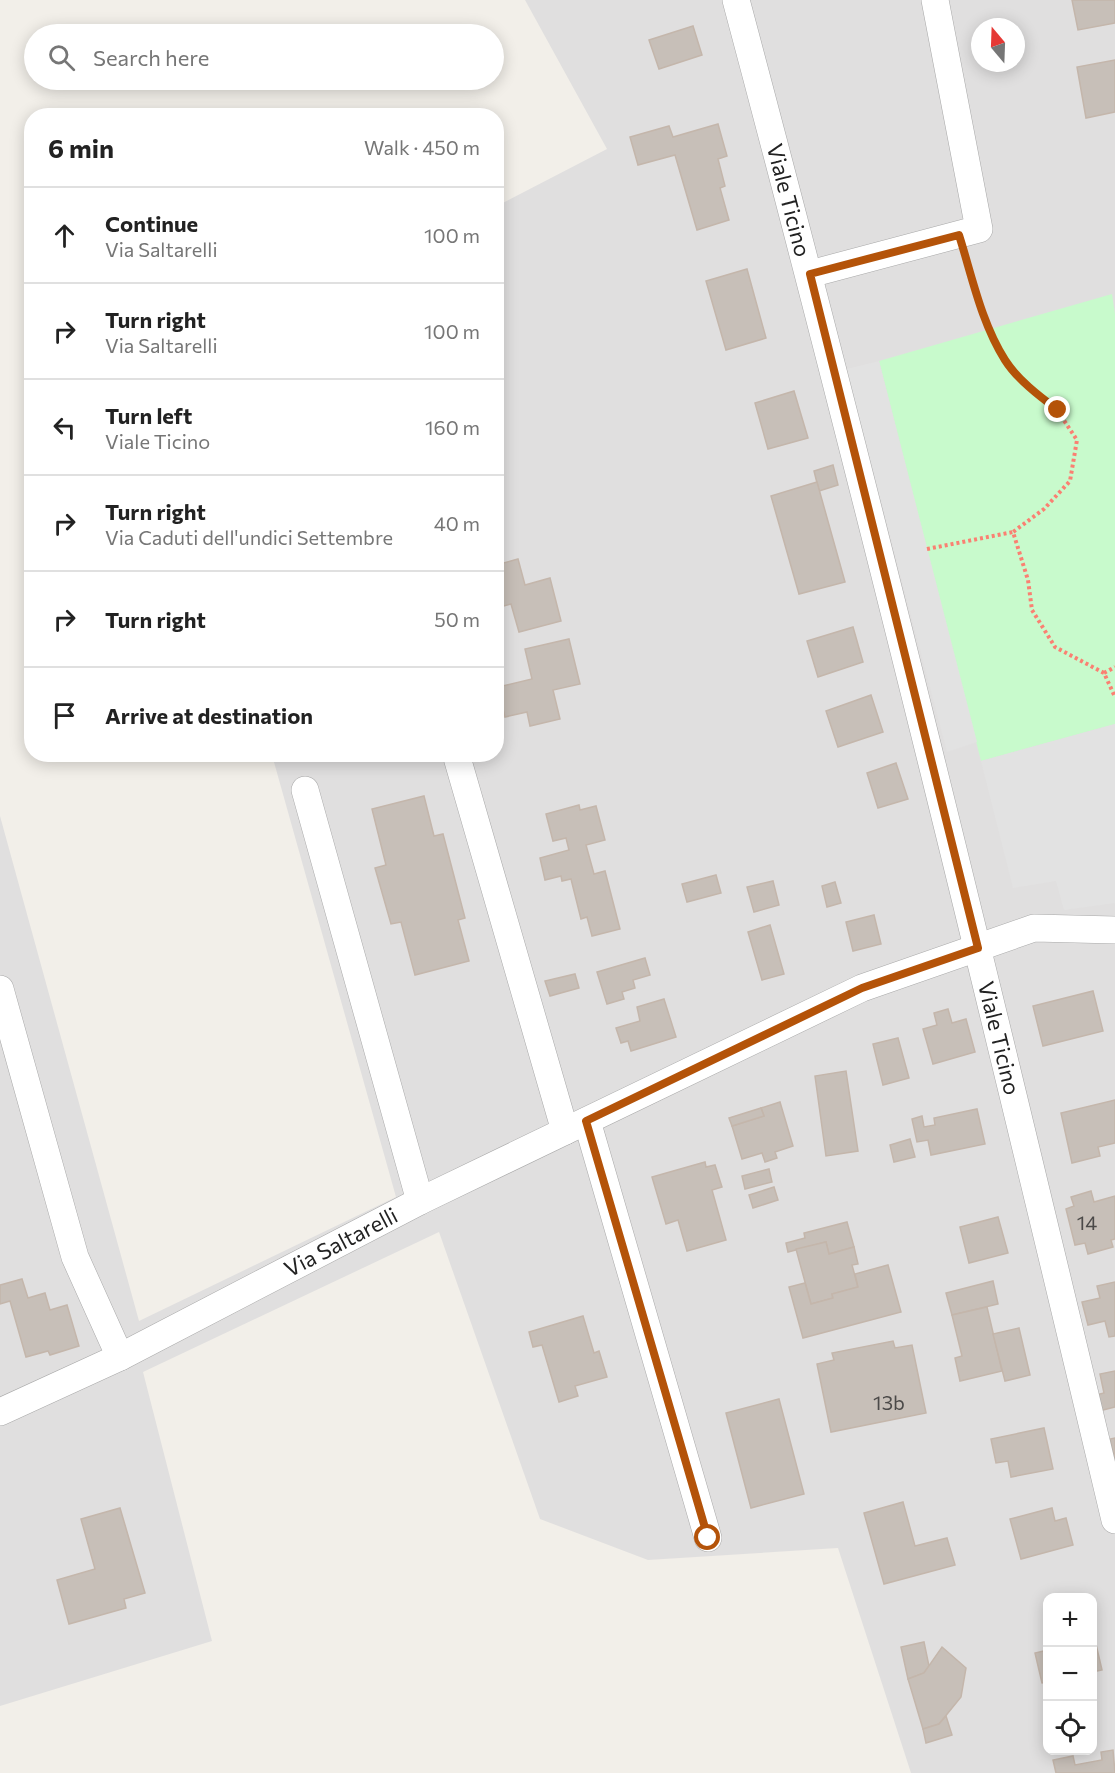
<!DOCTYPE html>
<html lang="en">
<head>
<meta charset="utf-8">
<style>
  :root { --surface:#fff; --page:#f2f2f2; --text:#222; --muted:#767676; --line:#e0e0e0 }
  body { margin:0; font-family:Commissioner,sans-serif; background:var(--page); color:var(--text) }
  .controls { position:absolute; right:18px; bottom:18px; display:grid; overflow:hidden; border-radius:12px; box-shadow:0 3px 15px #0003 }
  .controls button { width:54px; height:54px; display:grid; place-items:center; padding:0; border:0; border-bottom:2px solid var(--line); background:var(--surface); color:var(--text); font:30px sans-serif }
  .compass { position:absolute; left:971px; top:18px; width:54px; height:54px; border-radius:50%; background:var(--surface); box-shadow:0 3px 15px #0003; rotate:341deg }
  .stop { position:absolute; width:18px; height:18px; margin:-14px; border:4px solid #b45309; border-radius:50%; background:#fff }
  .stop.end { background:#b45309; border-color:#fff; box-shadow:0 2px 6px #0008 }
  .list { margin:0; padding:0; list-style:none }
  h2 { display:flex; justify-content:space-between; align-items:center; height:78px; margin:0; padding:0 24px; font-size:26px }
  h2 small { font-size:20px; font-weight:400; color:var(--muted) }
  .list li { display:grid; grid-template-columns:39px 1fr auto; gap:18px; align-items:center; box-sizing:border-box; height:96px; padding:0 24px; border-top:2px solid var(--line) }
  .list b { display:block; font-size:22px; white-space:nowrap }
  .list p { margin:0; font-size:20px; white-space:nowrap; color:var(--muted) }
  .list em { font-size:20px; font-style:normal; color:var(--muted) }
  .icon { flex:none; width:33px; height:33px; fill:none; stroke:currentColor; stroke-width:2; stroke-linecap:round; stroke-linejoin:round }
  .map { position:relative; flex:none; width:1115px; height:1773px; overflow:hidden }
  .search { position:absolute; background:var(--surface); box-shadow:0 3px 15px #0003; left:24px; top:24px; width:480px; height:66px; display:flex; align-items:center; gap:15px; box-sizing:border-box; padding:0 21px; border-radius:33px; color:var(--muted); font-size:22px }
  .panel { position:absolute; background:var(--surface); box-shadow:0 3px 15px #0003; left:24px; top:108px; width:480px; height:654px; border-radius:24px }
  .map>svg:first-child { display:block }
</style>
</head>
<body>
<div class="map">
<svg width="1115" height="1773" viewBox="0 0 1115 1773">
  <rect width="100%" height="100%" fill="#f2efe9"/>
  <path fill="#e0dfdf" fill-rule="evenodd" d="M 525,0 L 1115,0 L 1115,1773 L 911,1773 L 838,1548 L 648,1560 L 540,1519 L 439,1232 L 143,1372 L 212,1641 L 0,1706 L 0,816 L 139,1321 L 396,1197 L 272,755 L 496,754 L 497,206 L 607,149 ZM 980,27 L 1016,27 L 1016,63 L 980,63 ZM 1048,1598 L 1092,1598 L 1092,1750 L 1048,1750 Z"/>
  <path fill="#c8facc" d="M 1112,294 L 1115,314 L 1115,724 L 981,761 L 879,361 Z"/>
  <g fill="#e2e2e2">
    <path d="M 879,361 L 977,742 L 947,752 L 846,369 Z"/>
    <path d="M 1115,724 L 1115,903 L 1064,910 L 1056,881 L 1013,888 L 981,761 Z"/>
  </g>
  <g fill="#c7bfb8" stroke="#c4b6ab" stroke-width="1.5">
    <path d="M 1072,0 L 1115,0 L 1115,23 L 1078,30 Z"/>
    <path d="M 693,26 L 702,55 L 659,69 L 649,40 Z"/>
    <path d="M 1115,60 L 1115,112 L 1086,118 L 1077,67 Z"/>
    <path d="M 718,124 L 727,156 L 718,159 L 725,186 L 720,188 L 729,220 L 697,230 L 675,155 L 638,165 L 630,137 L 669,126 L 673,137 Z"/>
    <path d="M 747,269 L 766,338 L 726,350 L 706,281 Z"/>
    <path d="M 794,391 L 808,438 L 768,449 L 755,403 Z"/>
    <path d="M 833,465 L 838,485 L 819,491 L 814,471 Z"/>
    <path d="M 817,482 L 845,582 L 799,594 L 771,496 Z"/>
    <path d="M 518,559 L 525,585 L 550,578 L 561,621 L 519,632 L 511,604 L 500,607 L 501,611 L 496,613 L 496,565 Z"/>
    <path d="M 853,627 L 863,662 L 818,677 L 807,641 Z"/>
    <path d="M 569,639 L 580,684 L 553,690 L 560,719 L 530,726 L 527,712 L 505,717 L 498,687 L 532,679 L 525,649 Z"/>
    <path d="M 871,695 L 883,732 L 838,747 L 826,711 Z"/>
    <path d="M 896,763 L 908,799 L 878,808 L 867,773 Z"/>
    <path d="M 424,796 L 434,836 L 443,834 L 465,918 L 458,920 L 469,961 L 415,975 L 401,922 L 391,924 L 375,868 L 386,865 L 372,809 Z"/>
    <path d="M 579,805 L 580,810 L 596,806 L 605,840 L 586,845 L 594,874 L 605,871 L 620,929 L 592,936 L 587,917 L 581,919 L 571,879 L 562,881 L 561,876 L 545,880 L 540,858 L 569,850 L 566,838 L 553,841 L 546,814 Z"/>
    <path d="M 716,875 L 721,893 L 687,902 L 682,884 Z"/>
    <path d="M 773,881 L 779,905 L 754,912 L 747,887 Z"/>
    <path d="M 835,882 L 841,903 L 827,907 L 822,886 Z"/>
    <path d="M 874,915 L 881,944 L 853,951 L 846,922 Z"/>
    <path d="M 770,925 L 784,974 L 762,980 L 748,932 Z"/>
    <path d="M 645,958 L 650,975 L 633,980 L 635,988 L 622,992 L 624,999 L 607,1004 L 597,972 Z"/>
    <path d="M 575,974 L 579,988 L 550,996 L 545,981 Z"/>
    <path d="M 1093,991 L 1103,1031 L 1043,1046 L 1033,1006 Z"/>
    <path d="M 664,999 L 676,1037 L 631,1051 L 628,1041 L 621,1043 L 616,1028 L 640,1021 L 637,1007 Z"/>
    <path d="M 948,1009 L 952,1023 L 966,1019 L 975,1052 L 933,1064 L 923,1029 L 937,1025 L 934,1013 Z"/>
    <path d="M 898,1038 L 909,1078 L 883,1085 L 873,1044 Z"/>
    <path d="M 846,1071 L 858,1151 L 826,1156 L 815,1076 Z"/>
    <path d="M 1115,1100 L 1115,1143 L 1098,1147 L 1100,1156 L 1072,1163 L 1061,1113 Z"/>
    <path d="M 780,1102 L 793,1146 L 775,1152 L 777,1158 L 765,1162 L 762,1153 L 742,1159 L 732,1126 L 764,1116 L 761,1108 Z"/>
    <path d="M 761,1108 L 764,1116 L 732,1126 L 729,1118 Z"/>
    <path d="M 977,1109 L 985,1144 L 931,1155 L 928,1140 L 917,1142 L 912,1119 L 922,1116 L 924,1127 L 935,1125 L 934,1118 Z"/>
    <path d="M 910,1139 L 915,1157 L 894,1162 L 890,1145 Z"/>
    <path d="M 705,1162 L 706,1167 L 715,1165 L 722,1187 L 712,1190 L 726,1240 L 687,1251 L 678,1220 L 666,1224 L 652,1177 Z"/>
    <path d="M 769,1169 L 772,1182 L 745,1189 L 742,1176 Z"/>
    <path d="M 774,1187 L 778,1200 L 753,1208 L 749,1195 Z"/>
    <path d="M 1091,1191 L 1094,1202 L 1115,1196 L 1115,1239 L 1111,1240 L 1113,1247 L 1088,1254 L 1085,1243 L 1075,1245 L 1066,1209 L 1074,1206 L 1071,1197 Z"/>
    <path d="M 998,1217 L 1008,1253 L 969,1263 L 960,1227 Z"/>
    <path d="M 847,1222 L 854,1247 L 829,1254 L 826,1242 L 788,1252 L 786,1243 L 805,1238 L 804,1233 Z"/>
    <path d="M 826,1242 L 829,1254 L 854,1247 L 858,1264 L 852,1265 L 858,1287 L 832,1294 L 833,1298 L 811,1304 L 796,1249 Z"/>
    <path d="M 888,1265 L 901,1312 L 803,1338 L 789,1287 L 805,1283 L 811,1304 L 833,1298 L 832,1294 L 858,1287 L 855,1274 Z"/>
    <path d="M 22,1279 L 28,1298 L 45,1293 L 50,1310 L 67,1305 L 79,1346 L 50,1355 L 48,1351 L 26,1357 L 10,1301 L 0,1304 L 0,1285 Z"/>
    <path d="M 993,1281 L 998,1304 L 952,1315 L 946,1293 Z"/>
    <path d="M 1115,1282 L 1115,1336 L 1109,1337 L 1105,1321 L 1088,1325 L 1082,1302 L 1100,1298 L 1097,1286 Z"/>
    <path d="M 987,1307 L 1002,1371 L 960,1381 L 955,1358 L 962,1356 L 952,1315 Z"/>
    <path d="M 583,1316 L 594,1353 L 599,1351 L 607,1377 L 575,1386 L 578,1396 L 559,1402 L 542,1345 L 533,1347 L 529,1332 Z"/>
    <path d="M 1019,1328 L 1030,1375 L 1005,1381 L 993,1334 Z"/>
    <path d="M 893,1341 L 895,1348 L 912,1345 L 926,1413 L 831,1432 L 817,1364 L 834,1360 L 832,1353 Z"/>
    <path d="M 1115,1371 L 1115,1407 L 1095,1412 L 1092,1396 L 1104,1393 L 1100,1374 Z"/>
    <path d="M 779,1399 L 804,1494 L 751,1508 L 726,1413 Z"/>
    <path d="M 1044,1428 L 1053,1469 L 1011,1477 L 1008,1461 L 996,1463 L 991,1439 Z"/>
    <path d="M 1115,1438 L 1115,1460 L 1110,1439 Z"/>
    <path d="M 903,1502 L 915,1546 L 947,1538 L 955,1565 L 884,1584 L 864,1513 Z"/>
    <path d="M 120,1508 L 145,1593 L 124,1599 L 126,1608 L 69,1624 L 57,1580 L 95,1569 L 81,1519 Z"/>
    <path d="M 1052,1508 L 1055,1521 L 1066,1518 L 1073,1545 L 1021,1559 L 1010,1519 Z"/>
    <path d="M 1092,1640 L 1095,1640 L 1102,1670 L 1092,1672 Z"/>
    <path d="M 924,1642 L 929,1666 L 924,1673 L 908,1679 L 901,1647 Z"/>
    <path d="M 942,1647 L 966,1668 L 961,1697 L 939,1724 L 923,1729 L 908,1679 L 924,1673 Z"/>
    <path d="M 1048,1650 L 1048,1682 L 1042,1683 L 1035,1653 Z"/>
    <path d="M 946,1716 L 952,1735 L 926,1743 L 923,1729 L 939,1724 Z"/>
    <path d="M 1113,1750 L 1115,1773 L 1056,1773 L 1053,1760 L 1073,1756 L 1075,1765 L 1102,1760 L 1101,1752 Z"/>
  </g>
  <g fill="none" stroke-linecap="round" stroke-linejoin="round">
    <g stroke="#a9a9a9" stroke-width="28">
      <g id="minor">
        <path id="s1" d="M 736,0 C 871,505 994,1012 1115,1520"/>
        <path d="M 810,274 L 979,229 L 935,0"/>
        <path d="M 456,754 L 565,1131"/>
        <path d="M 305,790 L 420,1201"/>
        <path d="M 0,989 L 75,1257 L 120,1357"/>
        <path d="M 587,1121 L 708,1538"/>
        <path id="s2" d="M 0,1412 L 120,1357 L 420,1201 L 862,988 L 1034,928 L 1115,930"/>
      </g>
    </g>
    <g stroke="#fa8072" stroke-width="4" stroke-dasharray="3 3" stroke-linecap="butt">
      <path d="M 967,261 L 989,330 L 1005,361 L 1038,395 L 1057,410 L 1077,440 L 1070,481 L 1044,509 L 1013,532 L 1028,580 L 1032,610 L 1055,647 L 1104,673 L 1115,697"/>
      <path d="M 927,549 L 1013,532"/>
      <path d="M 1104,673 L 1115,667"/>
    </g>
    <use href="#minor" stroke="#fff" stroke-width="27"/>
  </g>
  <g fill="none" stroke-linecap="round" stroke-linejoin="round">
    <path stroke="#b45309" stroke-width="8" d="M 708,1538 L 586,1121 L 862,988 L 978,948 L 810,274 L 959,235 C 972,276 981,322 1005,360 C 1017,379 1039,396 1058,410"/>
  </g>
  <g text-anchor="middle" stroke-width="4.5" stroke-linejoin="round" paint-order="stroke">
    <g font-size="20" fill="#4b4948">
      <text x="1087" y="1230">14</text>
      <text x="889" y="1410">13b</text>
    </g>
    <g font-size="22" fill="#222" stroke="#fff">
      <text dy="8" stroke="none"><textPath href="#s1" startOffset="207">Viale Ticino</textPath></text>
      <text dy="8" stroke="none"><textPath href="#s1" startOffset="1071">Viale Ticino</textPath></text>
      <text dy="8" stroke="none"><textPath href="#s2" startOffset="381">Via Saltarelli</textPath></text>
    </g>
  </g>
</svg>
<div class="controls">
<button>+</button>
<button>−</button>
<button><svg class="icon" aria-label="locate" viewBox="0 0 24 24"><circle cx="12" cy="12" r="6"/><path d="M12 2v4M12 18v4M2 12h4M18 12h4"/></svg></button>
</div>
<svg class="compass" viewBox="-18 -18 36 36"><path d="M0-13l5 13h-10z" fill="#e53935"/><path d="M0 13l5-13h-10z" fill="#767676"/></svg>
<div class="stop" style="left:708px;top:1538px"></div>
<div class="stop end" style="left:1058px;top:410px"></div>
<div class="search"><svg class="icon" aria-label="search" viewBox="0 0 24 24"><circle cx="10" cy="10" r="6"/><path d="M15 15l6 6"/></svg>Search here</div>
<section class="panel">
<h2>6 min<small>Walk · 450 m</small></h2>
<ul class="list">
<li><svg class="icon" aria-label="ahead" viewBox="0 0 24 24"><path d="M12 20V5M6 11l6-6 6 6"/></svg><div><b>Continue</b><p>Via Saltarelli</p></div><em>100 m</em></li>
<li><svg class="icon" aria-label="right" viewBox="0 0 24 24"><path d="M7 20v-9h11M14 6l5 5-5 5"/></svg><div><b>Turn right</b><p>Via Saltarelli</p></div><em>100 m</em></li>
<li><svg class="icon" aria-label="left" viewBox="0 0 24 24"><path d="M17 20v-9H6M10 6l-5 5 5 5"/></svg><div><b>Turn left</b><p>Viale Ticino</p></div><em>160 m</em></li>
<li><svg class="icon" aria-label="right" viewBox="0 0 24 24"><path d="M7 20v-9h11M14 6l5 5-5 5"/></svg><div><b>Turn right</b><p>Via Caduti dell'undici Settembre</p></div><em>40 m</em></li>
<li><svg class="icon" aria-label="right" viewBox="0 0 24 24"><path d="M7 20v-9h11M14 6l5 5-5 5"/></svg><div><b>Turn right</b></div><em>50 m</em></li>
<li><svg class="icon" aria-label="arrive" viewBox="0 0 24 24"><path d="M6 21V4h12l-3 4 3 4H6"/></svg><div><b>Arrive at destination</b></div></li>
</ul>
</section>
</div>
</body>
</html>
